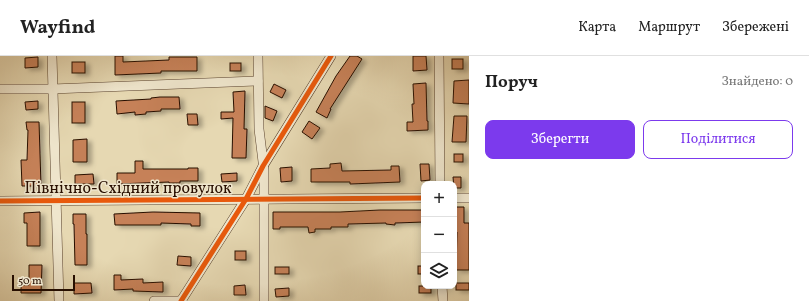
<!DOCTYPE html>
<html lang="uk">
<head>
<meta charset="utf-8">
<style>
  :root { --surface:#fff; --page:#f2f2f2; --text:#222; --muted:#767676; --line:#e0e0e0; --accent:#7c3aed }
  body { margin:0; font-family:Vollkorn,serif; background:var(--page); color:var(--text) }
  .controls { position:absolute; right:12px; bottom:12px; display:grid; overflow:hidden; border-radius:8px; box-shadow:0 2px 10px #0003 }
  .controls button { width:36px; height:36px; display:grid; place-items:center; padding:0; border:0; border-bottom:1px solid var(--line); background:var(--surface); color:var(--text); font:20px sans-serif }
  .scale { position:absolute; left:12px; bottom:10px; width:63px; box-sizing:border-box; padding-left:4px; border:2px solid #280f00; border-top:0; font-size:11px; line-height:14px; white-space:nowrap; color:#280f00; -webkit-text-stroke:3px #efe6cd; paint-order:stroke }
  .list { margin:0; padding:0; list-style:none }
  h2 { display:flex; justify-content:space-between; align-items:center; height:52px; margin:0; padding:0 16px; font-size:17px }
  h2 small { font-size:13px; font-weight:400; color:var(--muted) }
  .actions { display:flex; gap:8px; padding:12px 16px }
  .actions a { flex:1; padding:9px 0; border:1px solid var(--accent); border-radius:8px; text-align:center; font-size:14px; color:var(--accent) }
  .actions .main { background:var(--accent); color:#fff }
  .icon { flex:none; width:22px; height:22px; fill:none; stroke:currentColor; stroke-width:2; stroke-linecap:round; stroke-linejoin:round }
  .map { position:relative; flex:none; width:469px; height:245px; overflow:hidden }
  header { display:flex; align-items:center; gap:24px; box-sizing:border-box; height:56px; padding:0 20px; background:var(--surface); border-bottom:1px solid var(--line) }
  header strong { font-size:19px }
  nav { display:flex; gap:22px; margin-inline-start:auto; font-size:14px }
  main { display:flex }
  aside { flex:1; background:var(--surface) }
  .map>svg:first-child { display:block }
</style>
</head>
<body>
<header>
<strong>Wayfind</strong>
<nav><a>Карта</a><a>Маршрут</a><a>Збережені</a></nav>
</header>
<main>
<div class="map">
<svg width="469" height="245" viewBox="0 0 469 245">
  <defs>
    <filter id="shadow"><feDropShadow dx="4.5" dy="2.5" stdDeviation="2" flood-color="#0004"/></filter>
  </defs>
  <rect width="100%" height="100%" fill="#e6d8b2"/>
  <filter id="stains"><feTurbulence type="fractalNoise" baseFrequency=".005" numOctaves="4"/><feColorMatrix values="0 0 0 0 .2 0 0 0 0 .09 0 0 0 0 .02 0 0 0 .5 -.17"/></filter>
  <radialGradient id="worn" r=".72"><stop offset=".6" stop-color="#630" stop-opacity="0"/><stop offset="1" stop-color="#630" stop-opacity=".3"/></radialGradient>
  <g fill="#c68159" stroke="#280f00" filter="url(#shadow)">
    <path d="M 115,0 L 123,0 L 123,6 L 169,4 L 169,1 L 197,1 L 197,15 L 161,15 L 161,17 L 115,19 Z"/>
    <path d="M 350,0 L 357,0 L 362,3 L 330,53 L 331,53 L 327,62 L 316,56 L 336,20 Z"/>
    <path d="M 413,0 L 426,0 L 427,14 L 413,15 Z"/>
    <path d="M 38,1 L 38,11 L 25,12 L 25,2 Z"/>
    <rect x="452" y="3" width="11" height="10"/>
    <rect x="72" y="6" width="13" height="11"/>
    <rect x="230" y="7" width="11" height="8"/>
    <path d="M 469,24 L 469,48 L 453,47 L 454,25 Z"/>
    <path d="M 426,27 L 427,65 L 428,65 L 428,74 L 407,75 L 407,66 L 413,66 L 412,48 L 414,48 L 413,28 Z"/>
    <path d="M 274,28 L 286,34 L 282,42 L 270,36 Z"/>
    <path d="M 245,35 L 244,73 L 247,73 L 246,102 L 232,102 L 233,62 L 221,63 L 221,56 L 234,56 L 233,36 Z"/>
    <path d="M 160,41 L 179,41 L 180,53 L 161,53 L 161,55 L 146,56 L 146,58 L 135,59 L 135,56 L 117,58 L 116,45 L 151,43 L 151,42 Z"/>
    <path d="M 38,45 L 38,53 L 26,54 L 25,46 Z"/>
    <rect x="72" y="46" width="13" height="21"/>
    <path d="M 265,50 L 277,55 L 273,65 L 265,62 Z"/>
    <path d="M 187,58 L 197,58 L 198,69 L 188,69 Z"/>
    <path d="M 454,60 L 467,60 L 466,86 L 452,86 Z"/>
    <path d="M 309,65 L 320,72 L 312,83 L 302,76 Z"/>
    <path d="M 26,66 L 39,66 L 41,130 L 22,130 L 21,104 L 27,104 L 28,74 L 27,74 Z"/>
    <path d="M 87,83 L 87,106 L 73,106 L 73,84 Z"/>
    <rect x="454" y="98" width="9" height="8"/>
    <path d="M 135,105 L 143,105 L 143,113 L 188,113 L 188,112 L 198,112 L 198,125 L 180,125 L 180,127 L 169,127 L 169,126 L 117,128 L 117,117 L 135,117 Z"/>
    <path d="M 341,107 L 342,115 L 391,114 L 391,110 L 399,110 L 400,126 L 350,128 L 350,126 L 311,126 L 311,113 L 330,112 L 330,108 Z"/>
    <path d="M 420,108 L 429,108 L 430,124 L 421,125 Z"/>
    <path d="M 292,111 L 292,125 L 281,126 L 280,112 Z"/>
    <path d="M 237,117 L 237,125 L 222,126 L 221,118 Z"/>
    <path d="M 93,118 L 94,128 L 75,128 L 75,119 Z"/>
    <path d="M 453,121 L 461,121 L 461,132 L 454,132 Z"/>
    <path d="M 456,151 L 464,151 L 464,167 L 469,167 L 469,214 L 456,214 L 457,176 L 455,176 L 455,167 Z"/>
    <path d="M 380,154 L 424,154 L 424,166 L 395,167 L 395,169 L 386,168 L 386,167 L 348,168 L 348,171 L 331,171 L 331,173 L 315,173 L 315,176 L 309,177 L 308,171 L 280,171 L 280,173 L 273,173 L 273,156 L 340,156 Z"/>
    <path d="M 40,156 L 40,190 L 27,190 L 27,167 L 24,167 L 24,157 Z"/>
    <path d="M 153,156 L 200,157 L 200,170 L 191,170 L 191,168 L 161,167 L 161,169 L 115,169 L 114,158 Z"/>
    <path d="M 73,158 L 86,158 L 86,178 L 87,178 L 87,209 L 75,209 L 74,168 L 73,168 Z"/>
    <rect x="235" y="195" width="11" height="9"/>
    <path d="M 178,200 L 191,201 L 191,210 L 177,209 Z"/>
    <path d="M 29,209 L 42,209 L 41,237 L 21,237 L 21,229 L 29,229 Z"/>
    <rect x="418" y="210" width="6" height="8"/>
    <rect x="275" y="211" width="14" height="7"/>
    <path d="M 114,219 L 121,219 L 121,224 L 143,223 L 143,227 L 163,226 L 163,236 L 133,235 L 133,233 L 114,234 Z"/>
    <path d="M 74,227 L 91,227 L 92,237 L 74,238 Z"/>
    <rect x="456" y="227" width="13" height="7"/>
    <path d="M 245,229 L 246,239 L 234,239 L 234,230 Z"/>
    <rect x="419" y="230" width="12" height="7"/>
    <path d="M 289,232 L 289,240 L 276,241 L 275,233 Z"/>
  </g>
  <g fill="none" stroke-linecap="round" stroke-linejoin="round">
    <g stroke="#58412c" stroke-width="10">
      <g id="minor">
        <path d="M 52,0 L 59,245"/>
        <path d="M 258,0 L 259,73 L 264,114 L 264,245"/>
        <path d="M 439,0 L 440,128"/>
        <path d="M 0,33 L 52,33 L 258,25"/>
        <path d="M 454,142 L 469,142"/>
        <path d="M 0,145 L 424,142"/>
        <path d="M 442,230 L 443,245"/>
        <path d="M 154,245 L 182,245"/>
        <path d="M 181,245 L 246,143 L 263,110 L 331,0"/>
      </g>
    </g>
    <use href="#minor" stroke="#efe6cd" stroke-width="9"/>
    <g stroke="#efe6cd" stroke-width="8">
      <g id="cycleway">
        <path d="M 0,145 L 424,142"/>
        <path d="M 181,245 L 246,143 L 263,110 L 331,0"/>
      </g>
    </g>
    <use href="#cycleway" stroke="#e8590c" stroke-width="5"/>
  </g>
  <g text-anchor="middle" stroke-width="3" stroke-linejoin="round" paint-order="stroke">
    <g font-size="16" fill="#280f00" stroke="#efe6cd">
      <text x="128" y="137">Північно-Східний провулок</text>
    </g>
  </g>
  <rect width="100%" height="100%" filter="url(#stains)"/>
  <rect width="100%" height="100%" fill="url(#worn)"/>
</svg>
<div class="controls">
<button>+</button>
<button>−</button>
<button><svg class="icon" aria-label="layers" viewBox="0 0 24 24"><path d="M12 4l9 5-9 5-9-5zM3 14l9 5 9-5"/></svg></button>
</div>
<div class="scale">50 m</div>
</div>
<aside>
<h2>Поруч<small>Знайдено: 0</small></h2>
<ul class="list">
</ul>
<div class="actions"><a class="main">Зберегти</a><a>Поділитися</a></div>
</aside>
</main>
</body>
</html>
